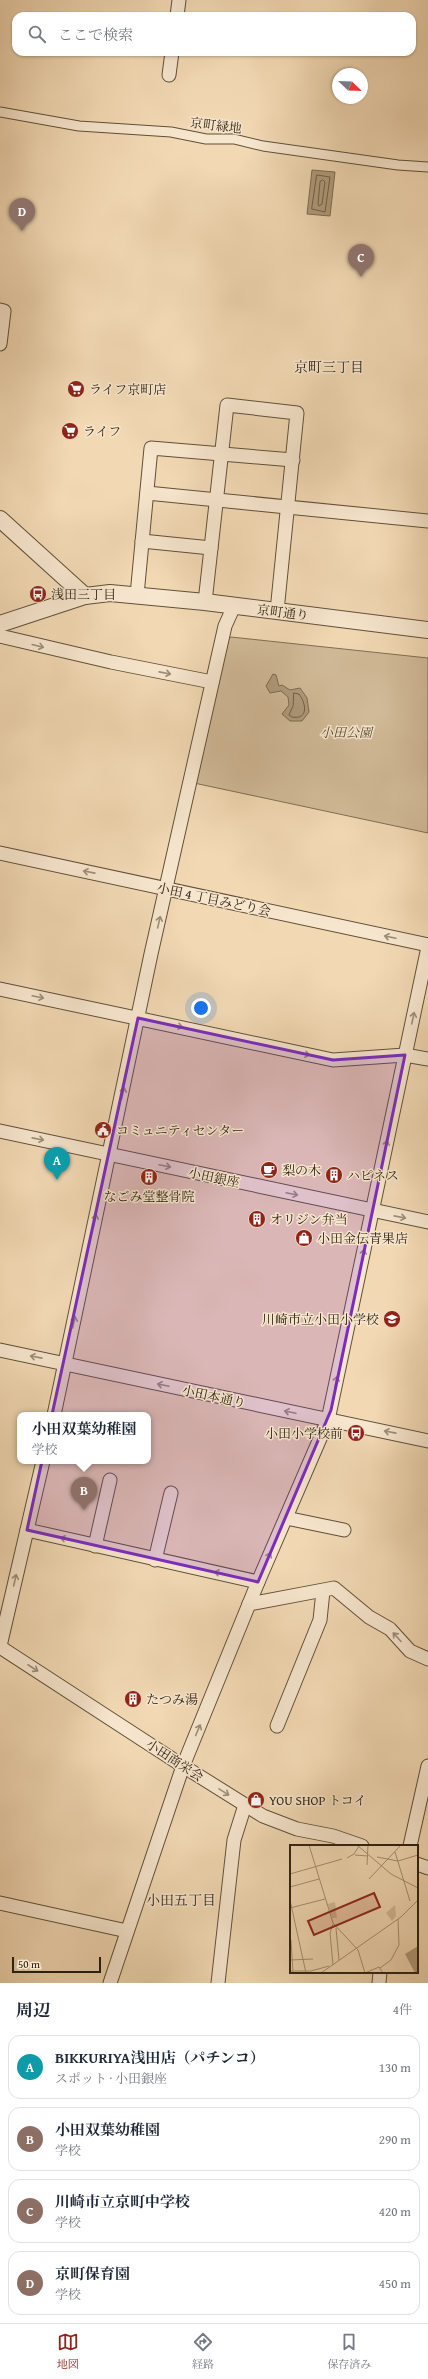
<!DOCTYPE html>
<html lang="ja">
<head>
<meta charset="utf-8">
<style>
  :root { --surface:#fff; --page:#f2f2f3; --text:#1f2937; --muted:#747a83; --line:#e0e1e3; --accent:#8f2418 }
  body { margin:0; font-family:"Gentium Book Plus","Noto Serif JP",serif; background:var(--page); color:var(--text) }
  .compass { position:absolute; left:332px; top:68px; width:36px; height:36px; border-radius:50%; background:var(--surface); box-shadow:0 1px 3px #0004; rotate:113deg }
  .scale { position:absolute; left:12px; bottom:10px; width:89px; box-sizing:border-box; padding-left:4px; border:2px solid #302210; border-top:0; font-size:11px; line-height:14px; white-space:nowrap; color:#302210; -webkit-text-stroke:3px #f7e6ce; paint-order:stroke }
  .you { position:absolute; left:201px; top:1008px; width:14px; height:14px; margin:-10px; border:3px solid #fff; border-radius:50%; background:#1a73e8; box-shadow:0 0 0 6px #1a73e833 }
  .badge { display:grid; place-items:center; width:26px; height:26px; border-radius:50%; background:var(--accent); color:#fff; font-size:13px; font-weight:700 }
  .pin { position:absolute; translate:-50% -33px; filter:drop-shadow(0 1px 2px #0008) }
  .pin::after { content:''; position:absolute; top:21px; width:14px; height:12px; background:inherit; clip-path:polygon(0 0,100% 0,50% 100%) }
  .popup { position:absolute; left:17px; top:1412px; width:134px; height:52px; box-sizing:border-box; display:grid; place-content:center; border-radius:8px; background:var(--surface); filter:drop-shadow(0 1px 3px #0005); font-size:13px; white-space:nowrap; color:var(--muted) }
  .popup b { font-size:15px; color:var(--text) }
  .popup::after { content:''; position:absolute; left:50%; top:100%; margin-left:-8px; border:8px solid transparent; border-top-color:var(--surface) }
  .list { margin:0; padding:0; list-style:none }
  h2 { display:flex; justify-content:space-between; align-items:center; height:52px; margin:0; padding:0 16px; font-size:17px }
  h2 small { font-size:13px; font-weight:400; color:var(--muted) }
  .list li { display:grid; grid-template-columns:26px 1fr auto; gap:12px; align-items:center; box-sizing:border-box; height:64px; margin:0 8px 8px; padding:0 8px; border:1px solid var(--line); border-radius:12px }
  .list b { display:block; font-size:15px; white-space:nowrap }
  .list p { margin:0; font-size:13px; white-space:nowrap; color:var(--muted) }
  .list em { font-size:13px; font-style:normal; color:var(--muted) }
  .icon { flex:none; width:22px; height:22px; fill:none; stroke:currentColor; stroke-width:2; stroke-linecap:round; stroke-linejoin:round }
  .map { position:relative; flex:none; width:428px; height:1983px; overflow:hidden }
  .search { position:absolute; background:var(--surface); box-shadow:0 1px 3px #0004; left:12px; right:12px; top:12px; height:44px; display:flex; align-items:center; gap:10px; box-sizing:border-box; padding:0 14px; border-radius:12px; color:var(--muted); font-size:15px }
  .sheet { height:340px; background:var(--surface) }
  nav { display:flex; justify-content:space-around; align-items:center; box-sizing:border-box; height:56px; border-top:1px solid var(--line); background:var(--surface); font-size:11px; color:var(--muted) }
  nav a { display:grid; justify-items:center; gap:2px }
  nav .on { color:var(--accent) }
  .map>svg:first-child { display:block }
</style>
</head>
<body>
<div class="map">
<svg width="428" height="1983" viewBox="0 0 428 1983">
  <rect width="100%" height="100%" fill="#f2d9b4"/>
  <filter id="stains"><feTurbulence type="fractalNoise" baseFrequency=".005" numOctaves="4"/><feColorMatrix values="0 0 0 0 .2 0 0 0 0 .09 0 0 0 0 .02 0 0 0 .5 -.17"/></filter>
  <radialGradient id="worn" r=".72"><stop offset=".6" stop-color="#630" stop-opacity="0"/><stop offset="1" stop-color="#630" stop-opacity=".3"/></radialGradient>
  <path fill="#d1ba98" stroke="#806e54" d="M 231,637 L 428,658 L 428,833 L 194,783 L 227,640 Z"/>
  <g fill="#b09b7c" stroke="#7d6b51">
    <path d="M 312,170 L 335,172 L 330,216 L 307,214 Z"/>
    <path d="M 273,674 L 276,675 L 279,686 L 282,685 L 290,690 L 300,688 L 307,698 L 309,712 L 302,721 L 290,721 L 282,714 L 289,705 L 288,697 L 281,691 L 270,693 L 266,686 Z"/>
  </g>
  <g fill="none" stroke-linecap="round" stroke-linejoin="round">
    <g stroke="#705e46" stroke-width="1">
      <path d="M 317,175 L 330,177 L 325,212 L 312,209 Z"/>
      <path d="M 323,180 L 325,182 L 322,204 L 319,206 L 318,204 L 320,182 Z"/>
      <path d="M 294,693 L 299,694 C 306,703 309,720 292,717 L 289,715 L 293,706 Z"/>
    </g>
    <g stroke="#605039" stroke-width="11">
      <path id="pedestrian" d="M 0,112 L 79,126 L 171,132 L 206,139 L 234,139 L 263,146 L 398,165 L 428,167"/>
    </g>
    <g stroke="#605039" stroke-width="15">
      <g id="minor">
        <path d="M 177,16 L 179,0"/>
        <path d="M 169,75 L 172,52"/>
        <path d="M 0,310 L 4,311 L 0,344"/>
        <path d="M 147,493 L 428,521"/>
        <path d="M 142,541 L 211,548"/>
        <path d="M 137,595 L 151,448 L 293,460"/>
        <path d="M 205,602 L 227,405 L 297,413 L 277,611"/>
        <path d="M 0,636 L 111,662 L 212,682"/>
        <path d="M 0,853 L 428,945"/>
        <path d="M 0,989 L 333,1060 L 405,1055 L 428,1059"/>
        <path d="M 0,1131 L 428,1222"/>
        <path d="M 0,1350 L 428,1441"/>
        <path d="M 54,1415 L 151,954 L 225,626 L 234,606"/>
        <path d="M 286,1518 L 344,1530"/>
        <path d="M 27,1530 L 258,1582"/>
        <path d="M 95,1546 L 110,1480"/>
        <path d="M 155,1560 L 171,1493"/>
        <path d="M 249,1604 L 334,1588 L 369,1617 L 390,1629 L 410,1651 L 428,1659"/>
        <path d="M 0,1646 L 43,1461"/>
        <path d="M 0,1647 L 183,1766 L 263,1816 L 297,1829 L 333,1836 L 362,1846"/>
        <path d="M 277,1726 L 320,1620 L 323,1591"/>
        <path d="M 410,1846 L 428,1766"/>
        <path d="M 417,1864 L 428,1868"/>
        <path d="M 0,1903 L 127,1931"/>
        <path d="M 110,1983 L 183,1766 L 258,1582 L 328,1420 L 428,947"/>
        <path d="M 218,1983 L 234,1840 L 245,1805"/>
        <path d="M 379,1983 L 380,1972"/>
      </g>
    </g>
    <g stroke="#605039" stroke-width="18">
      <g id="tertiary">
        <path d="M 0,519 L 85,596"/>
        <path d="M 0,624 L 85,596 L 110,593 L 205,602 L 428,630"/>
      </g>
    </g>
    <use href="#pedestrian" stroke="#f7e6ce" stroke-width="9"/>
    <use href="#minor" stroke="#f7e6ce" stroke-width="13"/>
    <use href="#tertiary" stroke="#f7e6ce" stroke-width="16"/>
  </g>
  <defs><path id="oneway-shaft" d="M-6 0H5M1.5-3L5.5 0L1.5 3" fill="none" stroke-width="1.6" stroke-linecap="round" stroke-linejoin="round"/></defs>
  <g stroke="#9d8e78">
    <use href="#oneway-shaft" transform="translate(38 646) rotate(14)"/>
    <use href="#oneway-shaft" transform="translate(165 673) rotate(11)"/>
    <use href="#oneway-shaft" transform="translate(89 872) rotate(-169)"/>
    <use href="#oneway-shaft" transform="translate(159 922) rotate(-77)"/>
    <use href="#oneway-shaft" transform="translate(390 937) rotate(-168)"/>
    <use href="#oneway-shaft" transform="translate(38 997) rotate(12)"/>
    <use href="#oneway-shaft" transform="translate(413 1018) rotate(-78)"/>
    <use href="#oneway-shaft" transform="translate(177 1026) rotate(11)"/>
    <use href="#oneway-shaft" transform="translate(304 1054) rotate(12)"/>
    <use href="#oneway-shaft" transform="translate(123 1093) rotate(-78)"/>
    <use href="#oneway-shaft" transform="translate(38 1139) rotate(11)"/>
    <use href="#oneway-shaft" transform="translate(386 1146) rotate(-78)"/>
    <use href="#oneway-shaft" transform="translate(165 1166) rotate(12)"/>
    <use href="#oneway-shaft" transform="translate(292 1194) rotate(12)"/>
    <use href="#oneway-shaft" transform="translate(400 1217) rotate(11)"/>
    <use href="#oneway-shaft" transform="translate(95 1220) rotate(-78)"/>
    <use href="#oneway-shaft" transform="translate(363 1255) rotate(-78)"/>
    <use href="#oneway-shaft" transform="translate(74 1322) rotate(-78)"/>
    <use href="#oneway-shaft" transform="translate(36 1357) rotate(-169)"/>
    <use href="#oneway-shaft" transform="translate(336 1382) rotate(-79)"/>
    <use href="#oneway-shaft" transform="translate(163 1385) rotate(-168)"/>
    <use href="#oneway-shaft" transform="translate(290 1412) rotate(-168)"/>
    <use href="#oneway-shaft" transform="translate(390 1432) rotate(-169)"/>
    <use href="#oneway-shaft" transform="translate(66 1539) rotate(-167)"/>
    <use href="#oneway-shaft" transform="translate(268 1558) rotate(-66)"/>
    <use href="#oneway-shaft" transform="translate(220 1573) rotate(-168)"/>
    <use href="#oneway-shaft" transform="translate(15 1580) rotate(-77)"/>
    <use href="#oneway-shaft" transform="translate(397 1637) rotate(-132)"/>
    <use href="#oneway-shaft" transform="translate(33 1668) rotate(33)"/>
    <use href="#oneway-shaft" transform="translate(198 1730) rotate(-67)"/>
    <use href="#oneway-shaft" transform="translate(224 1792) rotate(32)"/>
  </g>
  <path fill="#7b2cbf" fill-opacity="0.2" stroke="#7b2cbf" stroke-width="3" stroke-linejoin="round" d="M 138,1018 L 333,1060 L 405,1055 L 331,1410 L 258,1582 L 27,1530 Z"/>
  <defs>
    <g id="supermarket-disc" transform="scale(0.9)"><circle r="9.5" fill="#8f2418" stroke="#f7e6ce"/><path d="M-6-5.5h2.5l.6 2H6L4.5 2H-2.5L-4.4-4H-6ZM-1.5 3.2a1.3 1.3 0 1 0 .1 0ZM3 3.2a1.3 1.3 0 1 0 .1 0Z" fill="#fff"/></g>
    <g id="bus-disc" transform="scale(0.9)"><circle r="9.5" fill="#8f2418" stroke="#f7e6ce"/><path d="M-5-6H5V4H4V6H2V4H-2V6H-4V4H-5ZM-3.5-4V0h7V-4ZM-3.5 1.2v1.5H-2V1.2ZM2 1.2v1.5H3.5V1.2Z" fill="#fff"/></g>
    <g id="civic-disc" transform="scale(0.9)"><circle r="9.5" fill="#8f2418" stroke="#f7e6ce"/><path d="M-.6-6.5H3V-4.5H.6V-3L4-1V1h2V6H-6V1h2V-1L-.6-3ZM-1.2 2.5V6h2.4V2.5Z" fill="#fff"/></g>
    <g id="cafe-disc" transform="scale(0.9)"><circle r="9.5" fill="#8f2418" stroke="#f7e6ce"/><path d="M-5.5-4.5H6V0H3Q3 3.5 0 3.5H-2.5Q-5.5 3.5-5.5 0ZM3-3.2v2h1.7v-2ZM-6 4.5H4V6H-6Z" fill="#fff"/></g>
    <g id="building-disc" transform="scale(0.9)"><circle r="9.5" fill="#8f2418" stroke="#f7e6ce"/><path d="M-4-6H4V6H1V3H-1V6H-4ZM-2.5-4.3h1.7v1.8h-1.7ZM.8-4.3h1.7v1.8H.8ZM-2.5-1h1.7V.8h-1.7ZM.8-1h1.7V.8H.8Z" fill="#fff"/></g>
    <g id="shop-disc" transform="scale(0.9)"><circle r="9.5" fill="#8f2418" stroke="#f7e6ce"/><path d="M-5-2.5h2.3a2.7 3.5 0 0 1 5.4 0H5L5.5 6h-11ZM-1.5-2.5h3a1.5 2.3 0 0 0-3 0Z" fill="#fff"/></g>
    <g id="school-disc" transform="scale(0.9)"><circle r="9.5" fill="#8f2418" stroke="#f7e6ce"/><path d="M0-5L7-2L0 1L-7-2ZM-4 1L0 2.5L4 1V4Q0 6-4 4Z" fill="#fff"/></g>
  </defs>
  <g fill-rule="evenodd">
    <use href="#supermarket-disc" x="76" y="389"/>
    <use href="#supermarket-disc" x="70" y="431"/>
    <use href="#bus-disc" x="38" y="594"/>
    <use href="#civic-disc" x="103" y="1130"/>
    <use href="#cafe-disc" x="269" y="1170"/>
    <use href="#building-disc" x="334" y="1175"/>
    <use href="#building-disc" x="149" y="1177"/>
    <use href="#building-disc" x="257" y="1219"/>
    <use href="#shop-disc" x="304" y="1238"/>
    <use href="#school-disc" x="392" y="1319"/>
    <use href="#bus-disc" x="356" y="1433"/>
    <use href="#building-disc" x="133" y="1699"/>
    <use href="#shop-disc" x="256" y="1800"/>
  </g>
  <g text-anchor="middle" stroke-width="3" stroke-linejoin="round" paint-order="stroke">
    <g font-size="13" fill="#302210" stroke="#f7e6ce">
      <text transform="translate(216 125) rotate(7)" y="5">京町緑地</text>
      <text transform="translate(283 612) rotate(7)" y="5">京町通り</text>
      <text transform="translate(214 899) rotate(12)" y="5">小田 4 丁目みどり会</text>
      <text transform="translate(214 1177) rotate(12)" y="5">小田銀座</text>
      <text transform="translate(214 1396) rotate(12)" y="5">小田本通り</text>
      <text transform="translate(175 1760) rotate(33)" y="5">小田商栄会</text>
    </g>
    <g font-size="13" fill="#302210" stroke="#f7e6ce" text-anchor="start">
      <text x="89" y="394">ライフ京町店</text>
      <text x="83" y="436">ライフ</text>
      <text x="51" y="599">浅田三丁目</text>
      <text x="116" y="1135">コミュニティセンター</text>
      <text x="282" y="1175">梨の木</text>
      <text x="347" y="1180">ハピネス</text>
      <text x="149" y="1201" text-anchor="middle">なごみ堂整骨院</text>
      <text x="270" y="1224">オリジン弁当</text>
      <text x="317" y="1243">小田金伝青果店</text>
      <text x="379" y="1324" text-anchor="end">川崎市立小田小学校</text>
      <text x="343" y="1438" text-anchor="end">小田小学校前</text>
      <text x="146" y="1704">たつみ湯</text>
      <text x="269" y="1805">YOU SHOP トコイ</text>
    </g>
    <g font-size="13" font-style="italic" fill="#584832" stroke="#f7e6ce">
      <text x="346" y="737">小田公園</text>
    </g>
    <g font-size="14" fill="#302210" stroke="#f7e6ce">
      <text x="329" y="372">京町三丁目</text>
      <text x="181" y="1905">小田五丁目</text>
    </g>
  </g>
  <g transform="translate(290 1845)">
    <rect width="128" height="128" fill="#f2d9b4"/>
    <path d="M 45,57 L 47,73 L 42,73 L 38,59 ZM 105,60 L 106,71 L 102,76 L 96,68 Z" fill="#d1ba98"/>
    <path d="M 128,101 L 128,128 L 125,128 L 115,109 Z" fill="#b09b7c"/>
    <path fill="none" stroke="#a49072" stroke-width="1" d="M 19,0 L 43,78 L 68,105 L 75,128 L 89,122 L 93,128M 67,0 L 101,29 L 128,43M 105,7 L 120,56M 65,10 L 78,11M 87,12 L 108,16 L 128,10M 57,13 L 64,9 L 69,1M 77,20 L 78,0M 0,29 L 52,14M 79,34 L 111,0M 0,42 L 29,34M 0,55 L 16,128M 0,63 L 35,54M 43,79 L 40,88 L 43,120M 46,83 L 49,115M 1,95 L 3,127M 0,115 L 23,114M 90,123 L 101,115 L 109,100 L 108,74M 0,126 L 21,126 L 39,121M 31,128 L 111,72 L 128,55"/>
    <path fill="#8f2418" fill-opacity="0.15" stroke="#8f2418" stroke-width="2" d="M 84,48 L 90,62 L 24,90 L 18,76 Z"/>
    <rect width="128" height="128" fill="none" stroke="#302210" stroke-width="2"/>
  </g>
  <rect width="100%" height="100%" filter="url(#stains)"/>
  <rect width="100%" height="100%" fill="url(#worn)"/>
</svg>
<svg class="compass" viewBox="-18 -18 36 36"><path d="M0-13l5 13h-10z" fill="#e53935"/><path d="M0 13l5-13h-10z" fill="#747a83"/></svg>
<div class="scale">50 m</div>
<div class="you"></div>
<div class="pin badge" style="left:57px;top:1180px;background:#0f9aa8">A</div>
<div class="pin badge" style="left:84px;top:1510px;background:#8d6e63">B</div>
<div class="popup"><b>小田双葉幼稚園</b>学校</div>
<div class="pin badge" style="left:361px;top:277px;background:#8d6e63">C</div>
<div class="pin badge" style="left:22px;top:231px;background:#8d6e63">D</div>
<div class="search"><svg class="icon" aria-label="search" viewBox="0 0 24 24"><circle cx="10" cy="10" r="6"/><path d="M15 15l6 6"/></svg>ここで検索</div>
</div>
<section class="sheet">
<h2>周辺<small>4件</small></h2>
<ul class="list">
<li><span class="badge" style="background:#0f9aa8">A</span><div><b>BIKKURIYA浅田店（パチンコ）</b><p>スポット · 小田銀座</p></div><em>130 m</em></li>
<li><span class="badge" style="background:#8d6e63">B</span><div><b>小田双葉幼稚園</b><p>学校</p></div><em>290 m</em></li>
<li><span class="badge" style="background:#8d6e63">C</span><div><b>川崎市立京町中学校</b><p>学校</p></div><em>420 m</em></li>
<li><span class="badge" style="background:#8d6e63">D</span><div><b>京町保育園</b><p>学校</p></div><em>450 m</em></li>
</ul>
</section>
<nav>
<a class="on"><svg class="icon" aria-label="map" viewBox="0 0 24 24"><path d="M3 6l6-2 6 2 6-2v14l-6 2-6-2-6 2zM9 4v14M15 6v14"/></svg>地図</a>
<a><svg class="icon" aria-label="directions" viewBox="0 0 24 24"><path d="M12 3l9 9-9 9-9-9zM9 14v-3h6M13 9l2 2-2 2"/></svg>経路</a>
<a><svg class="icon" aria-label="saved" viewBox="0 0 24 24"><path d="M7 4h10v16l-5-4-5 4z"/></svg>保存済み</a>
</nav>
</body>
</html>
